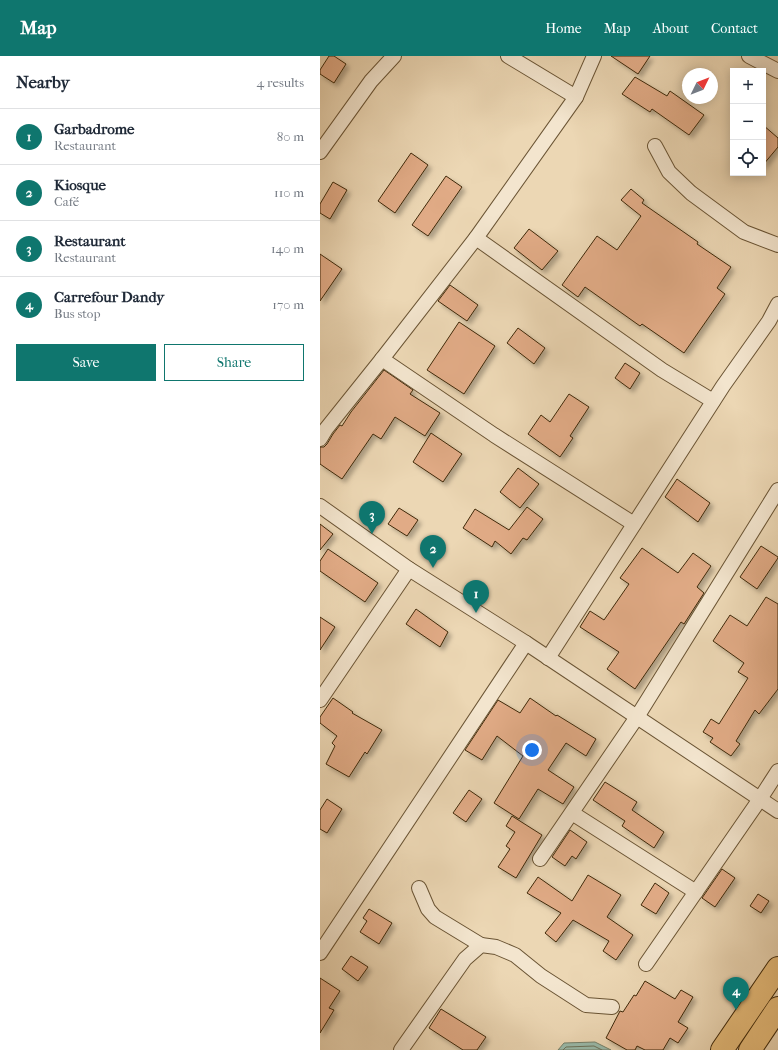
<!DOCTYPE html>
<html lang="en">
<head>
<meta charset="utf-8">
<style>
  :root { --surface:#fff; --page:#f2f2f3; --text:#1f2937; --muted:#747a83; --line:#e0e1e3; --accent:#0f766e }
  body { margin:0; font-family:"IM FELL French Canon",serif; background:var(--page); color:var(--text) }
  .controls { position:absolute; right:12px; top:12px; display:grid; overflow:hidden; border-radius:0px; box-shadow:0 2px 10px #0003 }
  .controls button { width:36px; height:36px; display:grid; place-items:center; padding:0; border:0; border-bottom:1px solid var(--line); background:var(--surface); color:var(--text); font:20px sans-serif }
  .compass { position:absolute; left:362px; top:12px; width:36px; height:36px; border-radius:50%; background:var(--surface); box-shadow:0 2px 10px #0003; rotate:47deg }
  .you { position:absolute; left:212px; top:694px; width:14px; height:14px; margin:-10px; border:3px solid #fff; border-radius:50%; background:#1a73e8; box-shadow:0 0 0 6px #1a73e833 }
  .badge { display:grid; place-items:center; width:26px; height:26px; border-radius:50%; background:var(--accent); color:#fff; font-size:13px; font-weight:700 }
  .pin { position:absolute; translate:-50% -33px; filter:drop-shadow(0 1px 2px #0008) }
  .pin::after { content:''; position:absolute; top:21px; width:14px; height:12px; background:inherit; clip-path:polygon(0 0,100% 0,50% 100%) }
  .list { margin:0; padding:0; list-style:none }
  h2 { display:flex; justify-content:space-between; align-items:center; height:52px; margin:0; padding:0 16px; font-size:17px }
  h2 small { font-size:13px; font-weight:400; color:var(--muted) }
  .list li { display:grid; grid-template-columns:26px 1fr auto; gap:12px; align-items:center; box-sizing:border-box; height:56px; padding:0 16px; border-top:1px solid var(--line) }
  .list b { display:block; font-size:15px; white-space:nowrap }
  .list p { margin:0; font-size:13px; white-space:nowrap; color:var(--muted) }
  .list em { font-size:13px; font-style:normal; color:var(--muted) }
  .actions { display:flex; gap:8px; padding:12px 16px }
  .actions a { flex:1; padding:9px 0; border:1px solid var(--accent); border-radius:0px; text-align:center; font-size:14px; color:var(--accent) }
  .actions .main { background:var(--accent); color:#fff }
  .icon { flex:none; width:22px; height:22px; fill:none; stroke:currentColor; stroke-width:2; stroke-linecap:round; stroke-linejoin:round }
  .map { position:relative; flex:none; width:458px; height:994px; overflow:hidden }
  header { display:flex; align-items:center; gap:24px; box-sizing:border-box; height:56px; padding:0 20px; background:var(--accent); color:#fff }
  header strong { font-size:19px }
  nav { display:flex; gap:22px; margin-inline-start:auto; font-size:14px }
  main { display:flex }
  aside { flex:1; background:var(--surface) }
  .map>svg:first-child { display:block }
</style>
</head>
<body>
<header>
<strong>Map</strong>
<nav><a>Home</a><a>Map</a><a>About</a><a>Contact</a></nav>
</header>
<main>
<aside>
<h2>Nearby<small>4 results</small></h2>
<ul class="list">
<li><span class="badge">1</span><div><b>Garbadrome</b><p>Restaurant</p></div><em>80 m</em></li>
<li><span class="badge">2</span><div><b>Kiosque</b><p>Café</p></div><em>110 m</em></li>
<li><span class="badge">3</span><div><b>Restaurant</b><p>Restaurant</p></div><em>140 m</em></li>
<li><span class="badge">4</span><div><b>Carrefour Dandy</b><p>Bus stop</p></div><em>170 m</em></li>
</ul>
<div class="actions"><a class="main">Save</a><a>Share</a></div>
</aside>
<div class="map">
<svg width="458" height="994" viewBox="0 0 458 994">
  <defs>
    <filter id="shadow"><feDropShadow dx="3.5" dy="3.5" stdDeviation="2" flood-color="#0004"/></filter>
  </defs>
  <rect width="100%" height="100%" fill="#ecd7b4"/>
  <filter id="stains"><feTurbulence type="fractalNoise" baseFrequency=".005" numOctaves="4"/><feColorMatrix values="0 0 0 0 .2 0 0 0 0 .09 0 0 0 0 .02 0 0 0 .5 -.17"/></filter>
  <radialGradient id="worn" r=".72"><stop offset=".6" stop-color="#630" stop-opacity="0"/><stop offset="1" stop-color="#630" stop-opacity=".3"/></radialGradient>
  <path fill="#99baaa" stroke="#75806a" d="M 275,986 L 291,994 L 238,994 L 244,987 Z"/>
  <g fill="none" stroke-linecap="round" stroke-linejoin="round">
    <path stroke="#6c725a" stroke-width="1" d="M 243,994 L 246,991 L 274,990 L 282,994"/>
  </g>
  <g fill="#e1ab86" stroke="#3f290a" filter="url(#shadow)">
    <path d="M 9,0 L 14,0 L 26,8 L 14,27 L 0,18 L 0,14 Z"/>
    <path d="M 291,0 L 330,0 L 318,18 Z"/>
    <path d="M 315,21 L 347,40 L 350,35 L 384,59 L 369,79 L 332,53 L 330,56 L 302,38 Z"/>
    <path d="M 443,69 L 458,82 L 458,91 L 443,109 Z"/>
    <path d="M 91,97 L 108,109 L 75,157 L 58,145 Z"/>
    <path d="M 126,120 L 142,131 L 108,180 L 92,169 Z"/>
    <path d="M 13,126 L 27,134 L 10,163 L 0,157 L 0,148 Z"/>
    <path d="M 311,133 L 324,144 L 322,147 L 378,186 L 377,188 L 411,211 L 397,232 L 405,238 L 364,297 L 322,268 L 320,270 L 265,231 L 258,241 L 242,229 L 277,180 L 297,194 L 321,160 L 301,144 Z"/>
    <path d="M 209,173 L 238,195 L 222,214 L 194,192 Z"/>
    <path d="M 0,198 L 22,213 L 0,245 Z"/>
    <path d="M 130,229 L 158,249 L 147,265 L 118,245 Z"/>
    <path d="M 139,266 L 175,290 L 144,338 L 107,314 Z"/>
    <path d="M 198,272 L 225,292 L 214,308 L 187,287 Z"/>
    <path d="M 305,307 L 320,317 L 310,333 L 295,322 Z"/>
    <path d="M 64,314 L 93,334 L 90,338 L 120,357 L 105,380 L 75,361 L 61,383 L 53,378 L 22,423 L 0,408 L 0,391 L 4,391 L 7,388 L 13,378 L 20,369 L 22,370 L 31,356 Z"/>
    <path d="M 249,338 L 269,351 L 250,380 L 253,382 L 240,401 L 208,378 L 221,359 L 230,366 Z"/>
    <path d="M 111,377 L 142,398 L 123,426 L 93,406 Z"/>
    <path d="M 198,412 L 219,428 L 200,452 L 180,436 Z"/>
    <path d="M 357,423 L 390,447 L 378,466 L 345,441 Z"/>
    <path d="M 207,451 L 223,463 L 207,484 L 203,482 L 191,498 L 175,485 L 172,491 L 143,472 L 155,453 L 189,474 Z"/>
    <path d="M 79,452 L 98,464 L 87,480 L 68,468 Z"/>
    <path d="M 0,468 L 13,478 L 0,494 Z"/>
    <path d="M 441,490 L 458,501 L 458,502 L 437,533 L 420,521 Z"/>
    <path d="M 322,492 L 358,517 L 373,497 L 391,510 L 377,531 L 384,537 L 373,554 L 364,568 L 361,566 L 315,633 L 287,613 L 299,596 L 260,571 L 270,555 L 284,564 L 309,528 L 300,522 Z"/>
    <path d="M 8,493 L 58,527 L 45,546 L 0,515 L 0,505 Z"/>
    <path d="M 446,541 L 458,548 L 458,633 L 439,658 L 435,654 L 416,685 L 420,688 L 411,700 L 390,686 L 393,682 L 383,676 L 391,663 L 399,668 L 428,622 L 418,616 L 424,607 L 393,585 L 410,559 L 427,570 Z"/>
    <path d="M 96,553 L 128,576 L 120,591 L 86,568 Z"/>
    <path d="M 0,561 L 15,571 L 0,594 Z"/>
    <path d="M 13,642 L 33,656 L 32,657 L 62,674 L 47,698 L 45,696 L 29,721 L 6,708 L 15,690 L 12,687 L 17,680 L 0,667 L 0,661 Z"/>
    <path d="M 210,642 L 236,660 L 237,659 L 276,683 L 266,700 L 246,687 L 228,714 L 254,731 L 243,748 L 218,733 L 199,763 L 174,747 L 203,700 L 177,680 L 162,704 L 145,694 L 178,644 L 200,657 Z"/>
    <path d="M 285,726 L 317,746 L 312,754 L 344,776 L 334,792 L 302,770 L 305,765 L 273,744 Z"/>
    <path d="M 149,734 L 162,743 L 146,766 L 133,757 Z"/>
    <path d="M 7,743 L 22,753 L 7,777 L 0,773 L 0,754 Z"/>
    <path d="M 192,760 L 222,779 L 196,822 L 178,811 L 190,793 L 186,790 L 195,776 L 186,770 Z"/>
    <path d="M 250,774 L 267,786 L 256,803 L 252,800 L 245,810 L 232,801 Z"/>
    <path d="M 402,813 L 415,822 L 395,851 L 382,842 Z"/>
    <path d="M 268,819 L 301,839 L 287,861 L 313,879 L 296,904 L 283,895 L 289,885 L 253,864 L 236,886 L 225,877 L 241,857 L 207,837 L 218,821 L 252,845 Z"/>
    <path d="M 335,827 L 349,837 L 336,858 L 321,849 Z"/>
    <path d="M 438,838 L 449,845 L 441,857 L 430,850 Z"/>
    <path d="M 49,853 L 72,867 L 59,888 L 40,876 L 47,865 L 43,862 Z"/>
    <path d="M 31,900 L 48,911 L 38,925 L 22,913 Z"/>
    <path d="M 0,922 L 20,935 L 9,952 L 14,954 L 0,977 Z"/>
    <path d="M 325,925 L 355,943 L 361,934 L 373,941 L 358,966 L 368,972 L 358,987 L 350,982 L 343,994 L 325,994 L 317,990 L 315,994 L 307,994 L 286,982 L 300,955 L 303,956 L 314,939 L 316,940 Z"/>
    <path d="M 121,953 L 166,981 L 157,994 L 143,994 L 109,972 Z"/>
  </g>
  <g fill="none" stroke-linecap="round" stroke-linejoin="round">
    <g stroke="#6a5434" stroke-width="16">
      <g id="minor">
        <path d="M 188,0 L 256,41"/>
        <path d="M 429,0 L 458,15"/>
        <path d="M 335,90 L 349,116 L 371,137 L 424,176 L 458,189"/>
        <path d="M 0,96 L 51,25 L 74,0"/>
        <path d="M 156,182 L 342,314 L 393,345"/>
        <path d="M 62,303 L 174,379 L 314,468"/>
        <path d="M 0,383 L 6,373 L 62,303 L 156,182 L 256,41 L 274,0"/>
        <path d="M 0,450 L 89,513 L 206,587 L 458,755"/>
        <path d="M 228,602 L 403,330 L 449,265 L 458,248"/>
        <path d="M 0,644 L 89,513"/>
        <path d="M 252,757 L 376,836"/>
        <path d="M 220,803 L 317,661 L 458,434"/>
        <path d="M 99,832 L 108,853 L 115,861 L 161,889"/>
        <path d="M 0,897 L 206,587"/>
        <path d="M 326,908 L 440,743 L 458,715"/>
        <path d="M 81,994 L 145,903 L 161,889 L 176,891 L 195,899 L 221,920 L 266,949 L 292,951"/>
      </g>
    </g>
    <g stroke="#3f290a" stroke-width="24">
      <g id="primary">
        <path d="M 402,994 L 458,912"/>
        <path d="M 430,994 L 458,952"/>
      </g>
    </g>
    <use href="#minor" stroke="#f3e5ce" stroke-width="14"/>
    <use href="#primary" stroke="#e6bc7a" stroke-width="22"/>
  </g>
  <rect width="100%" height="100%" filter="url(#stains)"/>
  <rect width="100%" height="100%" fill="url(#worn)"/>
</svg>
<div class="controls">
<button>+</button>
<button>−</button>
<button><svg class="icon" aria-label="locate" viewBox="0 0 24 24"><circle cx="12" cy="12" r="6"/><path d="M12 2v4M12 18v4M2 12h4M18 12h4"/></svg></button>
</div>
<svg class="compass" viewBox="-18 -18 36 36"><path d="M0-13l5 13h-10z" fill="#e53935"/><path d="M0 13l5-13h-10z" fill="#747a83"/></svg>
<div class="you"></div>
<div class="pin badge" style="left:156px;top:557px">1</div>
<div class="pin badge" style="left:113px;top:512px">2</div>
<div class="pin badge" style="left:52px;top:478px">3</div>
<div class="pin badge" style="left:416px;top:954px">4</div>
</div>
</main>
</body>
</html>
